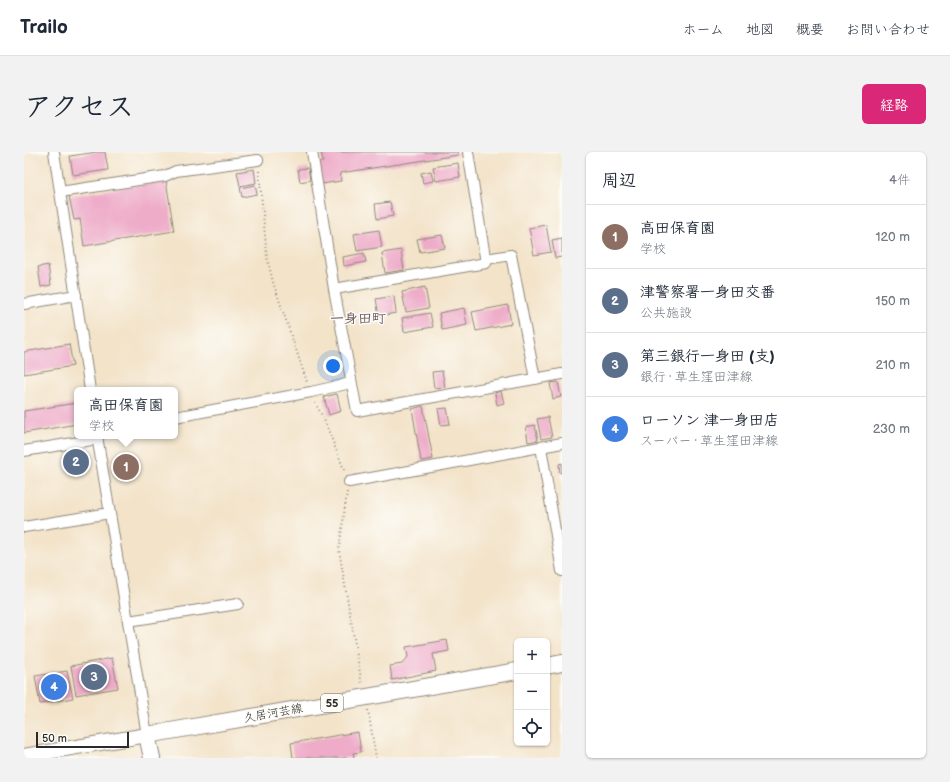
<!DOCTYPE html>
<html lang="ja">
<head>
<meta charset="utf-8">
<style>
  :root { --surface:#fff; --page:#f2f2f3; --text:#1f2937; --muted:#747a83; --line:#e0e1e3; --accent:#db2777 }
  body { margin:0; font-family:"Balsamiq Sans","Klee One",sans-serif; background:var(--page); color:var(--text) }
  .controls { position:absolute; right:12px; bottom:12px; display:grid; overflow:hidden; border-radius:6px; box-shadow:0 1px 3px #0004 }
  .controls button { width:36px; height:36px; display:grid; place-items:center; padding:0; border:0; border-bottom:1px solid var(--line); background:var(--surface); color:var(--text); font:20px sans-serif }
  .scale { position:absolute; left:12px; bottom:10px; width:93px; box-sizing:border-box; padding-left:4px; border:2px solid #2b2b2b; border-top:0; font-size:11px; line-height:14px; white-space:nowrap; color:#2b2b2b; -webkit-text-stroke:3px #fdfcf7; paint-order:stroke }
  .you { position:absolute; left:309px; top:214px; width:14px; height:14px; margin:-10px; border:3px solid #fff; border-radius:50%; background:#1a73e8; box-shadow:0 0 0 6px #1a73e833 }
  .badge { display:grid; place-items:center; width:26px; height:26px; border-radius:50%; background:var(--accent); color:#fff; font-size:13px; font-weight:700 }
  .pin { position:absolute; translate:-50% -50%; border:2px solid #fff; box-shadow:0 1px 4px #0006 }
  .popup { position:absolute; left:50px; top:235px; width:104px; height:52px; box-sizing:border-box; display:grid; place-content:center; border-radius:6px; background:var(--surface); filter:drop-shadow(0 1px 3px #0005); font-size:13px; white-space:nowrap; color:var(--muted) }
  .popup b { font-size:15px; color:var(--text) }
  .popup::after { content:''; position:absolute; left:50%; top:100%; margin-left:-8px; border:8px solid transparent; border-top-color:var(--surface) }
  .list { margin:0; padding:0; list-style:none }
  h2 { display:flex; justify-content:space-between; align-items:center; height:52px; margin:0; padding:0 16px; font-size:17px }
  h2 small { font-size:13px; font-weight:400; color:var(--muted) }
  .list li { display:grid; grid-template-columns:26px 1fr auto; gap:12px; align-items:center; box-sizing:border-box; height:64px; padding:0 16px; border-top:1px solid var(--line) }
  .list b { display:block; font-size:15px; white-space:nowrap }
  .list p { margin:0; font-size:13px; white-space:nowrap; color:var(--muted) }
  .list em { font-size:13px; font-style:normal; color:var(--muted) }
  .icon { flex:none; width:22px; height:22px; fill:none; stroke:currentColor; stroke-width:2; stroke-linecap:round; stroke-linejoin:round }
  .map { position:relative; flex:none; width:538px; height:606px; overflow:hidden; border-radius:6px }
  header { display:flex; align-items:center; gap:24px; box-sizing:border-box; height:56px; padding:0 20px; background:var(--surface); border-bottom:1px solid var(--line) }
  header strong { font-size:19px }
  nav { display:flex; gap:22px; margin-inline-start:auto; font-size:14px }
  .intro { display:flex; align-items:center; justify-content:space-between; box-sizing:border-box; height:96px; padding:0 24px }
  h1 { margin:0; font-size:28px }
  .button { padding:10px 18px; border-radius:6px; background:var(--accent); color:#fff; font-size:14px; font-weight:700 }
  main { display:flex; gap:24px; padding:0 24px }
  aside { flex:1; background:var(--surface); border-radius:6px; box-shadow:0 1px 3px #0004 }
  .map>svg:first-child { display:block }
</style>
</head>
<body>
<header>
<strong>Trailo</strong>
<nav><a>ホーム</a><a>地図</a><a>概要</a><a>お問い合わせ</a></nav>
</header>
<div class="intro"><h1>アクセス</h1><a class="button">経路</a></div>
<main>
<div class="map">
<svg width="538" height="606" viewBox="0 0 538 606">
  <rect width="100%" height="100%" fill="#fdfcf7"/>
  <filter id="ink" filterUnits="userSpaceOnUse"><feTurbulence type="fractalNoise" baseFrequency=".025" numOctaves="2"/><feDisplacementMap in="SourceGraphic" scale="8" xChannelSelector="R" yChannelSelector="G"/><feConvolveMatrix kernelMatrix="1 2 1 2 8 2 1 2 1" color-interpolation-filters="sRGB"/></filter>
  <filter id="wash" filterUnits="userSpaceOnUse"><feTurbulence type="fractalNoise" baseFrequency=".012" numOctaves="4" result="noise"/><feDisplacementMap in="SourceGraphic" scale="16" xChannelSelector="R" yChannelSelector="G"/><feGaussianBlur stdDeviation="0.9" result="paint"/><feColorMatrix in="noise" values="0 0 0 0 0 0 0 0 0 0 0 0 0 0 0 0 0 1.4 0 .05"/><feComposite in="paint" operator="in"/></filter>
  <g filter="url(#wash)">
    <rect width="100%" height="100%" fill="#f3e3c9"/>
    <g id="blocks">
      <g fill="#eeacc9">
        <path d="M 73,0 L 81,0 L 84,18 L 49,23 L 46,4 Z"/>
        <path d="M 297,0 L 434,0 L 434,3 L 316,21 L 317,29 L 298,32 L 295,10 L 299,10 Z"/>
        <path d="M 434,11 L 436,25 L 412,29 L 409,15 Z"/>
        <path d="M 284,16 L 286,28 L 276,30 L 274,17 Z"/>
        <path d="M 230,17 L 232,31 L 216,34 L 213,20 Z"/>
        <path d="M 407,19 L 409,29 L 399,31 L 397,21 Z"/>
        <path d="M 142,28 L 150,79 L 60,94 L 56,67 L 50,68 L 45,44 Z"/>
        <path d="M 231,33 L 233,42 L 218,45 L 216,36 Z"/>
        <path d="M 366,50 L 369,64 L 353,67 L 351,52 Z"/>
        <path d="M 522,73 L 527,100 L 510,103 L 505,76 Z"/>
        <path d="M 355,78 L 358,95 L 333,99 L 330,82 Z"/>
        <path d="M 418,83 L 421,96 L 396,100 L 393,87 Z"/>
        <path d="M 538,86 L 538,105 L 531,106 L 528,88 Z"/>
        <path d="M 377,98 L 380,118 L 361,121 L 358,101 Z"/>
        <path d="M 340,101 L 342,110 L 320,114 L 319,105 Z"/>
        <path d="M 24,113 L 27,133 L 17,135 L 14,115 Z"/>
        <path d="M 401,135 L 405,156 L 382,160 L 378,140 Z"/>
        <path d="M 370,144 L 372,161 L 355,164 L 352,147 Z"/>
        <path d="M 484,153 L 487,172 L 452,179 L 448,160 Z"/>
        <path d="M 440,156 L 443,173 L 418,178 L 415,161 Z"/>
        <path d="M 406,161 L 409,175 L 380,180 L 378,166 Z"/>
        <path d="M 45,192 L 49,214 L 0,222 L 0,200 Z"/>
        <path d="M 418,219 L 421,235 L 410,236 L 408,220 Z"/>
        <path d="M 534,230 L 537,245 L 529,247 L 526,231 Z"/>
        <path d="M 477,239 L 480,251 L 473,253 L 471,241 Z"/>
        <path d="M 313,242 L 317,259 L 305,263 L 300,245 Z"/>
        <path d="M 53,251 L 53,272 L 0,281 L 0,259 Z"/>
        <path d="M 399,254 L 409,307 L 397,309 L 388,257 Z"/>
        <path d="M 423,256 L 426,272 L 417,273 L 414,257 Z"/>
        <path d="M 524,265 L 528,285 L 517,287 L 513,267 Z"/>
        <path d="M 511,273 L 514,288 L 504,290 L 502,275 Z"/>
        <path d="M 538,311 L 538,321 L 536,321 L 535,312 Z"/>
        <path d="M 423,488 L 425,499 L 409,502 L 412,519 L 368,528 L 366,514 L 378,512 L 384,505 L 382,495 Z"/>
        <path d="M 88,506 L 94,536 L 52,543 L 47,514 Z"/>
        <path d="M 43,519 L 49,546 L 16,552 L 11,524 Z"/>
        <path d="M 334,580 L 337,600 L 329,601 L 330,606 L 269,606 L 267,591 Z"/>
      </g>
    </g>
  </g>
  <g filter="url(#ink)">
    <use href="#blocks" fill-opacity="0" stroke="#8f877a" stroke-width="1"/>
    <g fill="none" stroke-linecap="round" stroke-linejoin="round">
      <g stroke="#8f877a" stroke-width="12">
        <g id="street">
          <path d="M 30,0 L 66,238"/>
          <path d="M 288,0 L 310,137 L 333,259 L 538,222"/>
          <path d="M 36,40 L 141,24 L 152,19 L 234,8"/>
          <path d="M 462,107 L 487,103 L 511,227"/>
          <path d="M 310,137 L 462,111 L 444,0"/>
          <path d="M 0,152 L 52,143"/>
          <path d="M 151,265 L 287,240 L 327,231"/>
          <path d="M 73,284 L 123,583"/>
          <path d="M 517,295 L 538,419"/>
          <path d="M 0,299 L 74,287"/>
          <path d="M 325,330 L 538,291"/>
          <path d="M 0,375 L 86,361"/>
          <path d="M 104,469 L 214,452"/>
        </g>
      </g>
      <g stroke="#8f877a" stroke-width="16">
        <path id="secondary" d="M 0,604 L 123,583"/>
      </g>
      <g stroke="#8f877a" stroke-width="18">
        <g id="primary">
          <path d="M 523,514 L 538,511"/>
          <path d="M 128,606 L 123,583 L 493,519"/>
        </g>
      </g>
      <g stroke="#8f877a" stroke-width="2" stroke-dasharray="1 3" stroke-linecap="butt">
        <path d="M 235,19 L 243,105 L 249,130 L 283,230"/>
        <path d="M 291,251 L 299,265 L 321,320"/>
        <path d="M 323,340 L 315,398 L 338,533"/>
        <path d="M 344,558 L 352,606"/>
      </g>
      <use href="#street" stroke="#fff" stroke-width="10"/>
      <use href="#secondary" stroke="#fff" stroke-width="14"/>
      <use href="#primary" stroke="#fff" stroke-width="16"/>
    </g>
  </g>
  <g text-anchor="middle" stroke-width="3" stroke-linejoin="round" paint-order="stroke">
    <rect fill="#fdfcf7" stroke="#6a6a68" stroke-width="1" x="297" y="542" width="22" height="18" rx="3"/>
    <g font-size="11" font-weight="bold" fill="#2b2b2b">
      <text x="308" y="555">55</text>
    </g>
    <g font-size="12" fill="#2b2b2b" stroke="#fdfcf7">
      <text transform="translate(249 561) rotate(-10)" y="4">久居河芸線</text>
    </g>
    <g font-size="14" font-weight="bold" fill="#6f5862" stroke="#fdfcf7">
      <text x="334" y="171">一身田町</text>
    </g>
  </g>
</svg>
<div class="controls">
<button>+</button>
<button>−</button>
<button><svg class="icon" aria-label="locate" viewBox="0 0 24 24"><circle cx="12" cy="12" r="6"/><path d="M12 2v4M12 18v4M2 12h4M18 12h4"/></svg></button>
</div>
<div class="scale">50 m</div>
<div class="you"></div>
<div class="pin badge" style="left:102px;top:315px;background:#8d6e63">1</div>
<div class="popup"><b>高田保育園</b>学校</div>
<div class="pin badge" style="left:52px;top:310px;background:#5c6f8a">2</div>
<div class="pin badge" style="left:70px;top:525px;background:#5c6f8a">3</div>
<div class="pin badge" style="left:30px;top:535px;background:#3f7fe0">4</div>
</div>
<aside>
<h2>周辺<small>4件</small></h2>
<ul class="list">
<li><span class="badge" style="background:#8d6e63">1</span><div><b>高田保育園</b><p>学校</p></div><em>120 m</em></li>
<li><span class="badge" style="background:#5c6f8a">2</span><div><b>津警察署一身田交番</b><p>公共施設</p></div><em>150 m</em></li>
<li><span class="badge" style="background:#5c6f8a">3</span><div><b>第三銀行一身田 (支)</b><p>銀行 · 草生窪田津線</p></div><em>210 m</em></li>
<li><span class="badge" style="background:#3f7fe0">4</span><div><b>ローソン 津一身田店</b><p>スーパー · 草生窪田津線</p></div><em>230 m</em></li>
</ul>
</aside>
</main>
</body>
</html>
